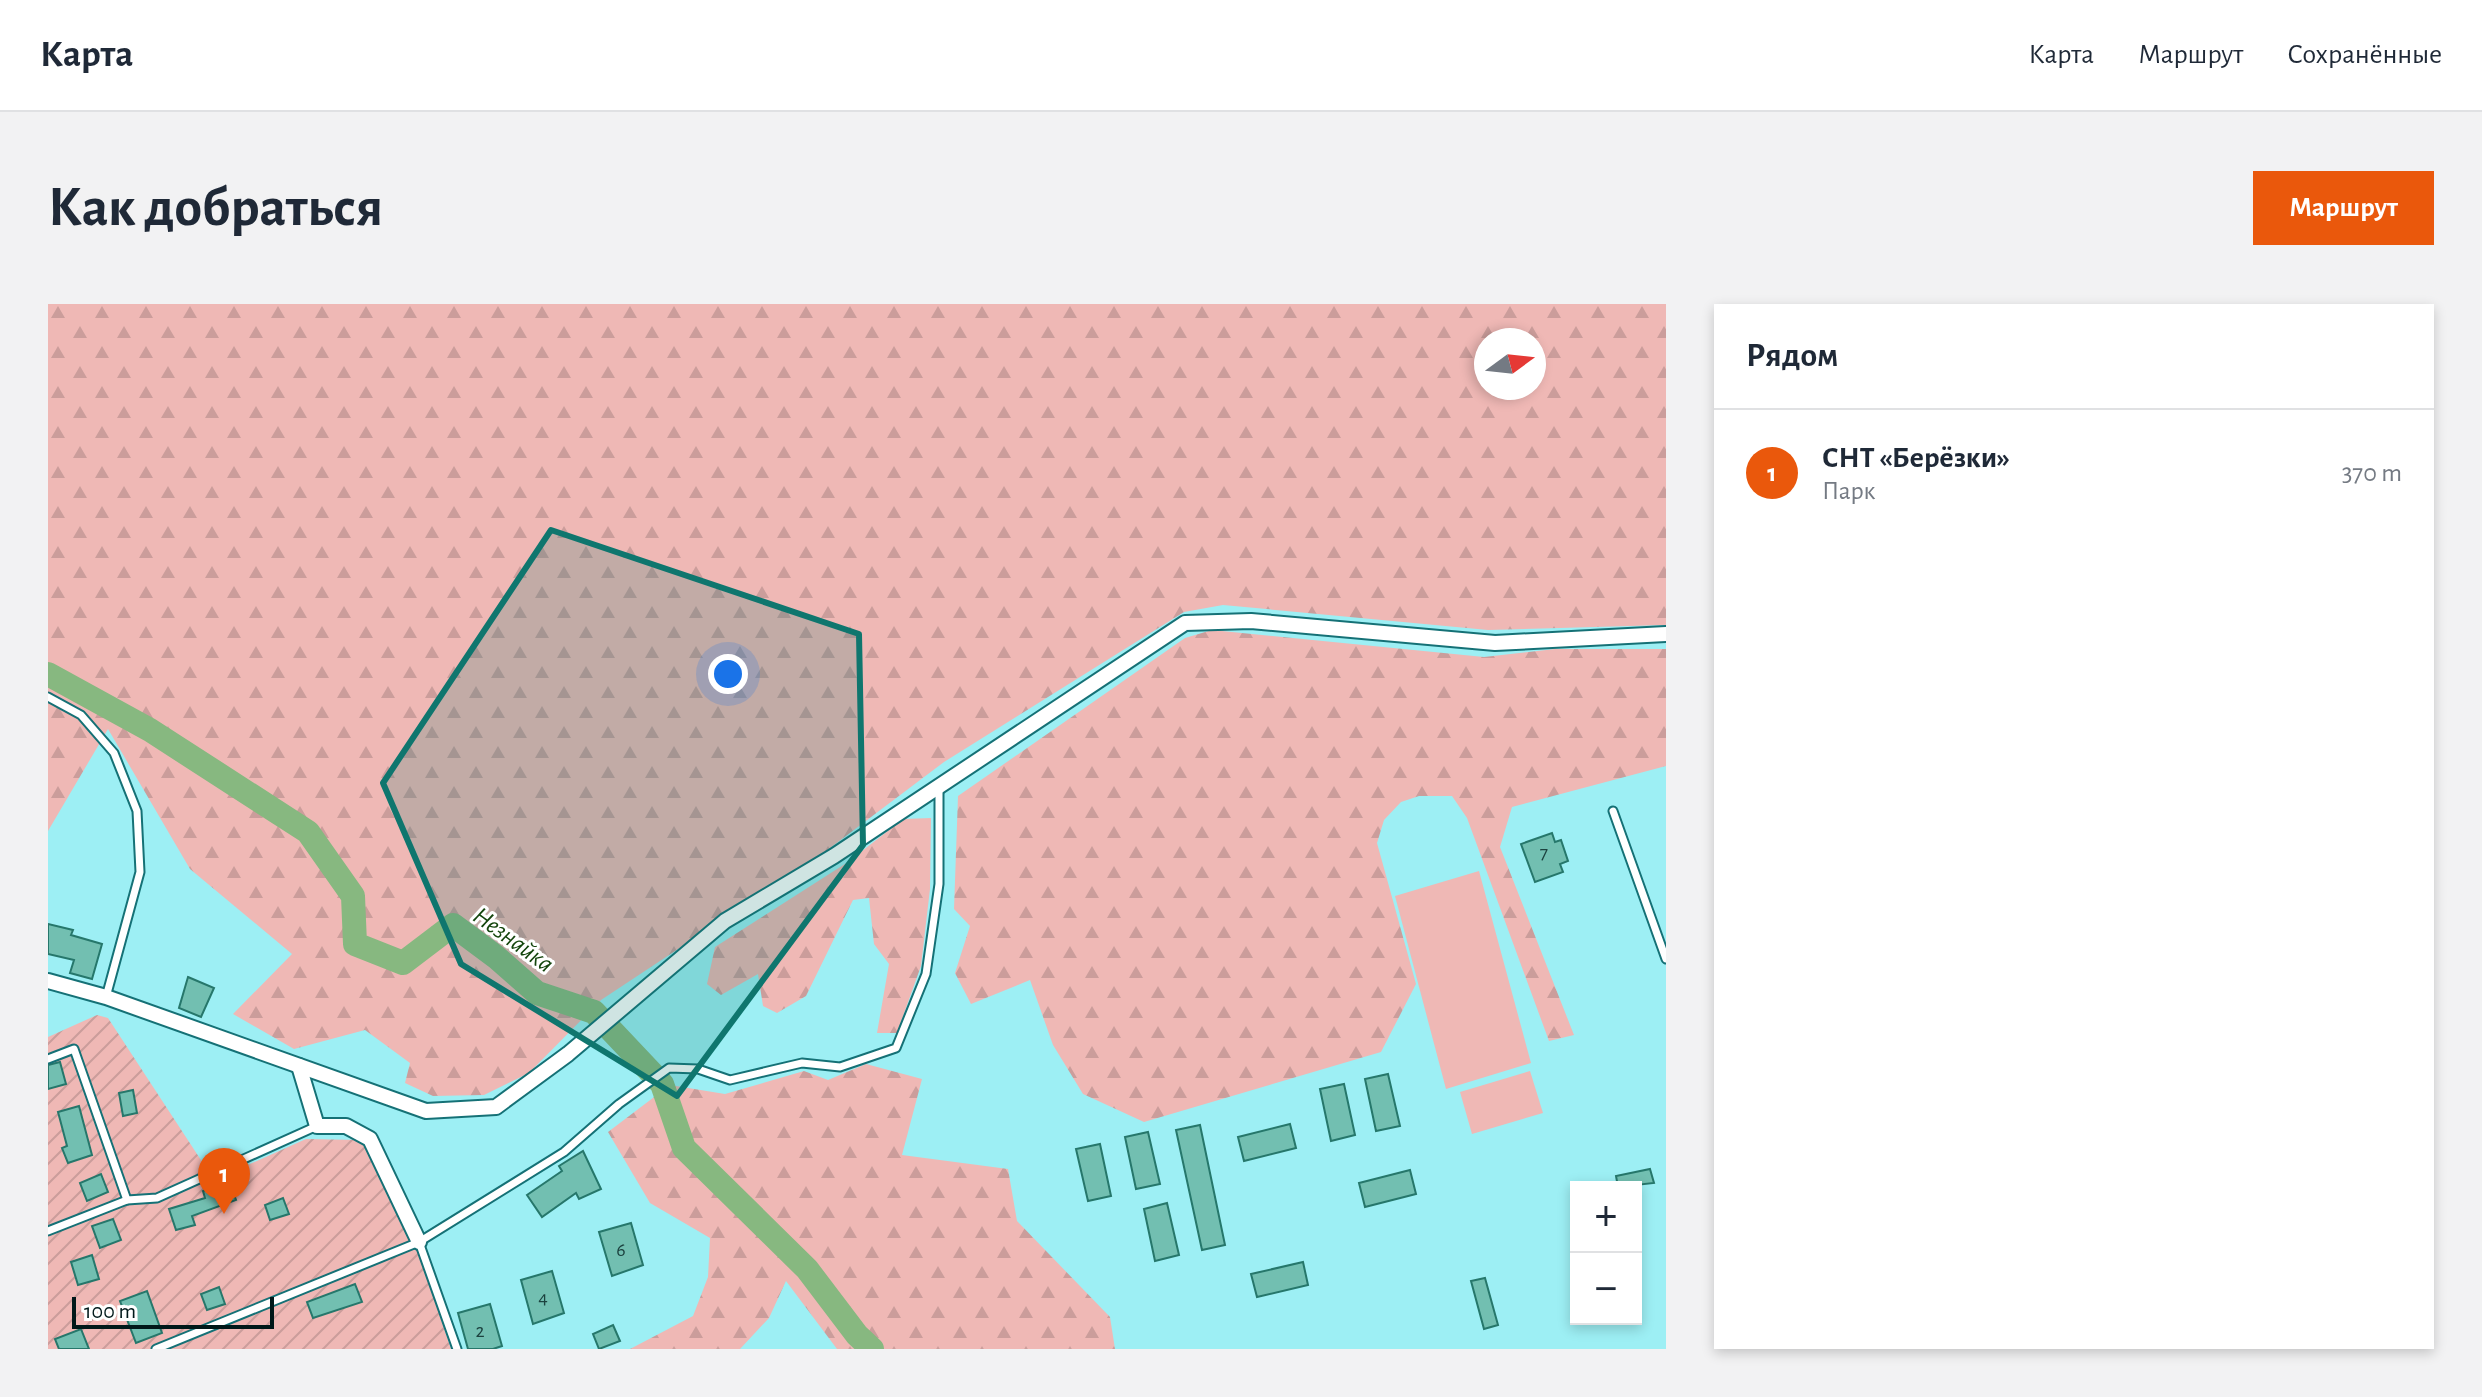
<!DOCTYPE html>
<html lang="ru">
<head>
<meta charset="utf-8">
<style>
  :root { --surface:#fff; --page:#f2f2f3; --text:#1f2937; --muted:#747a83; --line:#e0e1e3; --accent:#ea580c }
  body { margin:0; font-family:"Alegreya Sans",sans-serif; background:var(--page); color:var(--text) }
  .controls { position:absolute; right:24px; bottom:24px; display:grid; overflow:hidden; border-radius:0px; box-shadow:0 4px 12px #0003 }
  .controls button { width:72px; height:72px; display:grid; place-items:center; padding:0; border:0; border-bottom:2px solid var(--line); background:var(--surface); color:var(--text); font:40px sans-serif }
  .compass { position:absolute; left:1426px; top:24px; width:72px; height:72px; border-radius:50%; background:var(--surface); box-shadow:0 4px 12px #0003; rotate:75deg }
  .scale { position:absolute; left:24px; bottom:20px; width:202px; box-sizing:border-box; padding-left:8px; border:4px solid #001819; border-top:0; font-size:22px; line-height:28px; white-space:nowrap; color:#001819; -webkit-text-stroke:6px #fff; paint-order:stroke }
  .you { position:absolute; left:680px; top:370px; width:28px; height:28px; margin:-20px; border:6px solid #fff; border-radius:50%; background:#1a73e8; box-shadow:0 0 0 12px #1a73e833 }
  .badge { display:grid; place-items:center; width:52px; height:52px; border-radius:50%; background:var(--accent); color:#fff; font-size:26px; font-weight:700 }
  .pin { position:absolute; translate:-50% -66px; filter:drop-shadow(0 2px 4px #0008) }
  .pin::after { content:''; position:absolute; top:42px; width:28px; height:24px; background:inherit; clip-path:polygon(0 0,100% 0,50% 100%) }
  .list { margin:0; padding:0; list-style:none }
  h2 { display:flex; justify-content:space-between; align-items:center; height:104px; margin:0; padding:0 32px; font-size:34px }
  h2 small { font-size:26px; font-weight:400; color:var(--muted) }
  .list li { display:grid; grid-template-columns:52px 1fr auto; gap:24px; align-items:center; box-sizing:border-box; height:128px; padding:0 32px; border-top:2px solid var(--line) }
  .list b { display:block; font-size:30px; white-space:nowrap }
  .list p { margin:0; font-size:26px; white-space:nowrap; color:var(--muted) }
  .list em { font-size:26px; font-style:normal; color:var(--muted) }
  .map { position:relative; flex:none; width:1618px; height:1045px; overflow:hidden; border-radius:0px }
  header { display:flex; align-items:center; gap:48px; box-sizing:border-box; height:112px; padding:0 40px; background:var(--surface); border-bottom:2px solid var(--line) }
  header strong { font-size:38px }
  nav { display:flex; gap:44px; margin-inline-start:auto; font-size:28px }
  .intro { display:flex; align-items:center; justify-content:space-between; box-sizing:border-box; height:192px; padding:0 48px }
  h1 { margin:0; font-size:56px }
  .button { padding:20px 36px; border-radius:0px; background:var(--accent); color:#fff; font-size:28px; font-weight:700 }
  main { display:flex; gap:48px; padding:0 48px }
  aside { flex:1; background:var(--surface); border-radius:0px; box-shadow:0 4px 12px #0003 }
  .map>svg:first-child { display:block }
</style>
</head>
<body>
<header>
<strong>Карта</strong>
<nav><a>Карта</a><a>Маршрут</a><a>Сохранённые</a></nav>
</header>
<div class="intro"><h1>Как добраться</h1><a class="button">Маршрут</a></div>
<main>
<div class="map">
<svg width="1618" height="1045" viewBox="0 0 1618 1045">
  <defs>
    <pattern id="forest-firs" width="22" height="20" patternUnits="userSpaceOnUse" patternTransform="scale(2)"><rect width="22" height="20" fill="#efb8b5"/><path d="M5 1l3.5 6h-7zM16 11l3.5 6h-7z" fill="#cb9d9b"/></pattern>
    <pattern id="garden-furrows" width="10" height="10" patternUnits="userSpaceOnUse" patternTransform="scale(2)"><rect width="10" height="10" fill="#efb8b5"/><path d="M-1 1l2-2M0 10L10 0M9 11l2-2" fill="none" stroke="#cb9d9b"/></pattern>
  </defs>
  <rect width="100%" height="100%" fill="#9deff4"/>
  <g fill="url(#forest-firs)" fill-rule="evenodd">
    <path d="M 0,0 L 1618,0 L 1618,321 L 1440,326 L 1175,301 L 1136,308 L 896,458 L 774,550 L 553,696 L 481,769 L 436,791 L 385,792 L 357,779 L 362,759 L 317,726 L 246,745 L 185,710 L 244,650 L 142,565 L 60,425 L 0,527 ZM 1438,36 L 1486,36 L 1486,84 L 1438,84 Z"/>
    <path d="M 1164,326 L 1436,353 L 1507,345 L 1618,345 L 1618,462 L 1464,503 L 1452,543 L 1526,731 L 1501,737 L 1419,514 L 1404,492 L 1371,492 L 1353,498 L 1336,516 L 1329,539 L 1368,680 L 1333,748 L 1096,818 L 1035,790 L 1005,741 L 982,676 L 923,700 L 907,669 L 922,622 L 906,605 L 910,492 L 1137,334 Z"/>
    <path d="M 883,514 L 882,585 L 873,662 L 849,729 L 829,729 L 841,660 L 826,640 L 821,594 L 805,596 L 758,692 L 729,709 L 715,702 L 710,670 L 673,691 L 659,680 L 667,643 L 800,558 L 855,515 Z"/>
    <path d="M 818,760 L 874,775 L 854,851 L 960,865 L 969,917 L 1062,1013 L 1067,1045 L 789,1045 L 738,977 L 721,1014 L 692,1045 L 582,1045 L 645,1012 L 660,973 L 662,934 L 602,899 L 560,828 L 622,781 L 677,790 L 756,767 L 780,776 Z"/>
  </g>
  <g fill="#efb8b5">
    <path d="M 1431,567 L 1483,759 L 1398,785 L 1347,592 Z"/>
    <path d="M 1482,767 L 1495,809 L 1424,830 L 1412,788 Z"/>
  </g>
  <path fill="url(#garden-furrows)" d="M 49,711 L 60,714 L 166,876 L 258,835 L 313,836 L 369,945 L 403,1045 L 0,1045 L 0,733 Z"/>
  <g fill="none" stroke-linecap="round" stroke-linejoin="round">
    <path stroke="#87b880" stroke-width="24" d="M 0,370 L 102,426 L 260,528 L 305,592 L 307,640 L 355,659 L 405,621 L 448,653 L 489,689 L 546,708 L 614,780 L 636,844 L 759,965 L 809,1031 L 824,1045"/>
  </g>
  <g fill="#72bfb1" stroke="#26776b" stroke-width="2">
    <path d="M 1504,529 L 1507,538 L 1513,536 L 1520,557 L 1512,560 L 1515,568 L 1487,578 L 1473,540 Z"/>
    <path d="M 0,620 L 25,626 L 23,631 L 54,640 L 44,675 L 22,669 L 26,656 L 0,650 Z"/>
    <path d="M 140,673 L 166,684 L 153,713 L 131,704 Z"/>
    <path d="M 12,758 L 18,780 L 0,785 L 0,761 Z"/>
    <path d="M 1340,770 L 1352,822 L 1328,827 L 1317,775 Z"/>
    <path d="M 1296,780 L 1307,831 L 1283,837 L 1272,785 Z"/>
    <path d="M 85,786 L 89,809 L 75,812 L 71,789 Z"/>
    <path d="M 31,802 L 44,851 L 20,859 L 14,844 L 19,842 L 10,808 Z"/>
    <path d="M 1242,820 L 1248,844 L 1196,857 L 1190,833 Z"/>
    <path d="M 1152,821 L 1177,941 L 1154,946 L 1128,826 Z"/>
    <path d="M 1100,828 L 1112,880 L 1088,885 L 1077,833 Z"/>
    <path d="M 1052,840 L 1063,892 L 1040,897 L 1028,845 Z"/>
    <path d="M 535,847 L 553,885 L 531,895 L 528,889 L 494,913 L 479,891 L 514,867 L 511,862 Z"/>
    <path d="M 1602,865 L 1606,879 L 1570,883 L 1568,872 Z"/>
    <path d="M 1362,866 L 1368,890 L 1317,903 L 1311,879 Z"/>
    <path d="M 53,870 L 60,888 L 39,897 L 32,879 Z"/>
    <path d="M 181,877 L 188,896 L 144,912 L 147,921 L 128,926 L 121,905 L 157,894 L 155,887 Z"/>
    <path d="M 235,894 L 241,910 L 222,916 L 217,901 Z"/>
    <path d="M 1119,899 L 1131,951 L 1107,957 L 1096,905 Z"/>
    <path d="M 65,915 L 73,936 L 52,944 L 44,922 Z"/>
    <path d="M 583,919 L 595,961 L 564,972 L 551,928 Z"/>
    <path d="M 44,951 L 51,975 L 30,981 L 23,958 Z"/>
    <path d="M 1255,958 L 1260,981 L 1209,993 L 1203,970 Z"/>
    <path d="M 504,967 L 516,1009 L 485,1020 L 473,976 Z"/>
    <path d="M 1437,974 L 1450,1021 L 1436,1025 L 1423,977 Z"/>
    <path d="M 307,980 L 314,998 L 265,1014 L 259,998 Z"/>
    <path d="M 171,983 L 177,1000 L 159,1006 L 153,990 Z"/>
    <path d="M 99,987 L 114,1029 L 88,1039 L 72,997 Z"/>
    <path d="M 442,1000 L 454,1042 L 445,1045 L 420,1045 L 410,1009 Z"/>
    <path d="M 565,1021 L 572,1037 L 551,1045 L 545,1030 Z"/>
    <path d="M 33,1025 L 41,1045 L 11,1045 L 7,1035 Z"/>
  </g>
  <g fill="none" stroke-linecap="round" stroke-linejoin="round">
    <g stroke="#157176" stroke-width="11">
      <g id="service">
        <path d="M 0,393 L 33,411 L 66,449 L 89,507 L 92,568 L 58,693"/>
        <path d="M 1565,507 L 1618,655"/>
        <path d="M 0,755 L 26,745 L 79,896"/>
        <path d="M 0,927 L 79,896 L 109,894 L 269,822"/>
        <path d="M 371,938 L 409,1045"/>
        <path d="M 108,1045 L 371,938 L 516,848 L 571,800 L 621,764 L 650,765 L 682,776 L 754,759 L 792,763 L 848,744 L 878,670 L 891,580 L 891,483"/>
      </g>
    </g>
    <g stroke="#157176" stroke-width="18">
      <g id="minor">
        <path d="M 0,677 L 58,693 L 378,807 L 448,803 L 520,750 L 677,617 L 786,552 L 1137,319 L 1203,317 L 1447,339 L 1618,330"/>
        <path d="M 251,762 L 269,822 L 298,822 L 322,835 L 371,938"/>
      </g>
    </g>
    <use href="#service" stroke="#fff" stroke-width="7"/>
    <use href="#minor" stroke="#fff" stroke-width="14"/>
  </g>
  <path fill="#0f766e" fill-opacity="0.2" stroke="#0f766e" stroke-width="6" stroke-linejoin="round" d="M 503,226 L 811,330 L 815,541 L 629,792 L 413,660 L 335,479 Z"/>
  <g text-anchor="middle" stroke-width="6" stroke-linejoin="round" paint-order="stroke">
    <g font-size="20" fill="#1c423f">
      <text x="1496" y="555">7</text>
      <text x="573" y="952">6</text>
      <text x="495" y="1000">4</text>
      <text x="432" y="1033">2</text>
    </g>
    <g font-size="26" font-style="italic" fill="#14450d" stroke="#fff">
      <text transform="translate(466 635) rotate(36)" y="9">Незнайка</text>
    </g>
  </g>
</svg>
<div class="controls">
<button>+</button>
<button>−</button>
</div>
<svg class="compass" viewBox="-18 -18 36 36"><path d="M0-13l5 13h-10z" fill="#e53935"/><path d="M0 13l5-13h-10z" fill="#747a83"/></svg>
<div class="scale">100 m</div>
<div class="you"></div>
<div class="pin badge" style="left:176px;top:910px">1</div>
</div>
<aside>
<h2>Рядом<small></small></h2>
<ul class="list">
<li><span class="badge">1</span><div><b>СНТ «Берёзки»</b><p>Парк</p></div><em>370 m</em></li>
</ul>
</aside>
</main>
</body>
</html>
